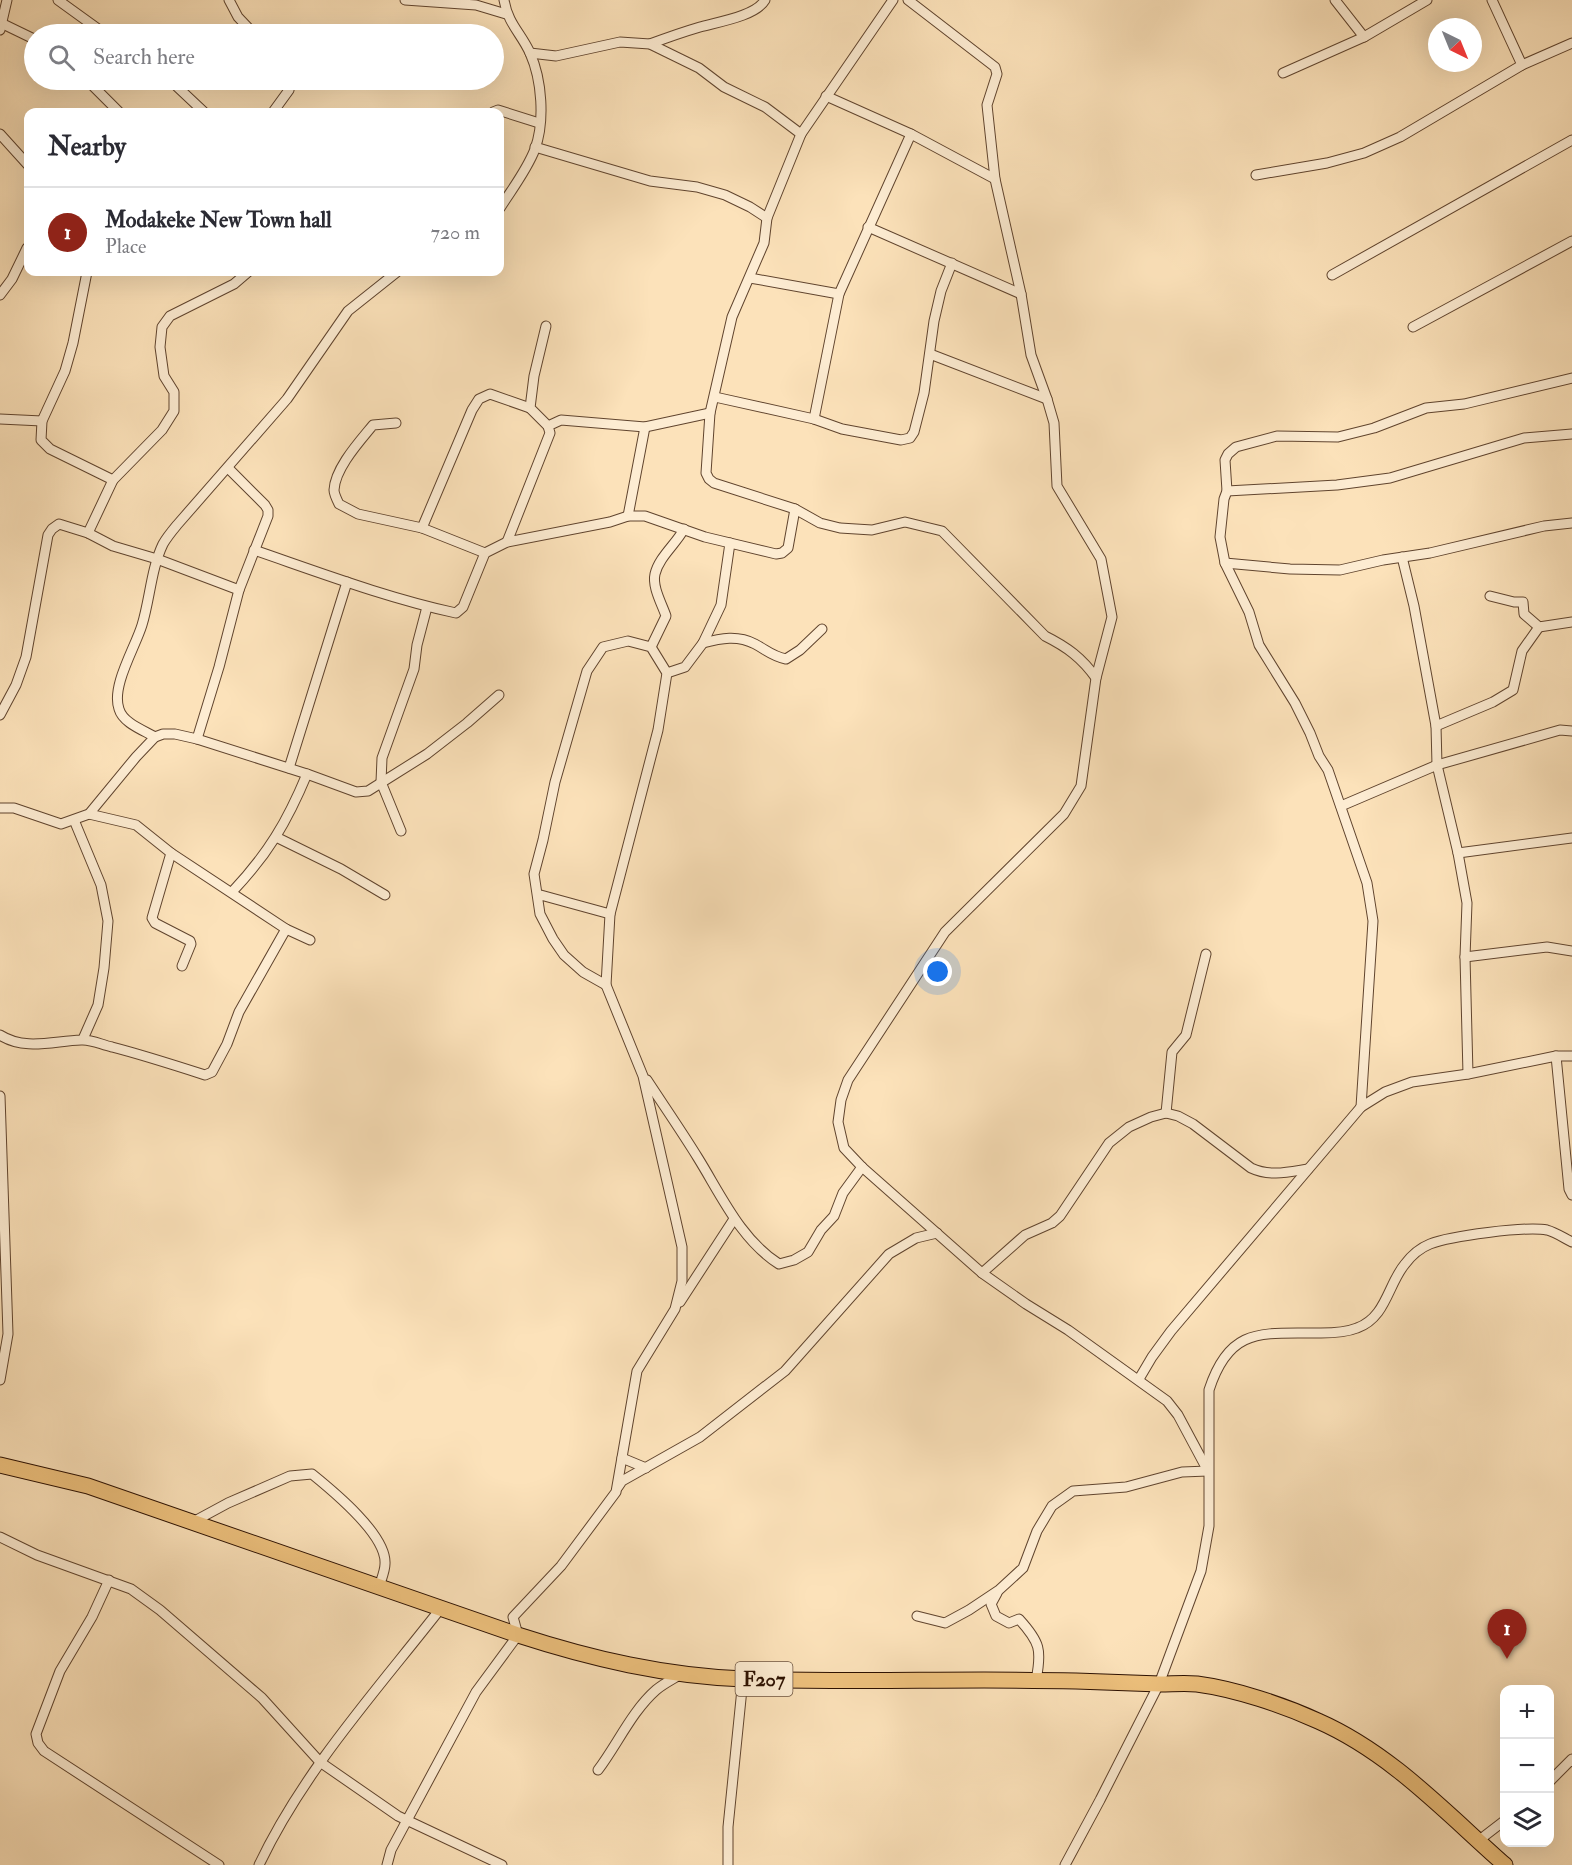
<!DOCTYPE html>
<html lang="en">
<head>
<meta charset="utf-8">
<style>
	:root { --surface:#fff; --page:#f2f2f3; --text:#2b2b33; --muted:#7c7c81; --line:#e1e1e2; --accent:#8f2418 }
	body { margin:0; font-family:"IM FELL Double Pica",serif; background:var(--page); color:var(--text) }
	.controls { position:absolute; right:18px; bottom:18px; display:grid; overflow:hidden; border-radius:12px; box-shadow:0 6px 24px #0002 }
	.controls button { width:54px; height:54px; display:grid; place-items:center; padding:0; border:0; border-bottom:2px solid var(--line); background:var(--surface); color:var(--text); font:30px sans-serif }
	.compass { position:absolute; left:1428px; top:18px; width:54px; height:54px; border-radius:50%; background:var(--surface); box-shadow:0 6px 24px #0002; rotate:137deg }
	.you { position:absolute; left:938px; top:972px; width:21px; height:21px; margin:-15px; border:4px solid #fff; border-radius:50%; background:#1a73e8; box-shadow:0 0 0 9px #1a73e833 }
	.badge { display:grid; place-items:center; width:39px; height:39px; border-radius:50%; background:var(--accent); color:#fff; font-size:20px; font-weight:700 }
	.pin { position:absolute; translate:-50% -50px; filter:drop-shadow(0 2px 3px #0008) }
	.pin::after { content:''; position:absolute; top:32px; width:21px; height:18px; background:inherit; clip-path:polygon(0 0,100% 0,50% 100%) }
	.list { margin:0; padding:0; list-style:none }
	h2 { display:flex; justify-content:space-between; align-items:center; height:78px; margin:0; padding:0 24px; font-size:26px }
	h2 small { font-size:20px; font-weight:400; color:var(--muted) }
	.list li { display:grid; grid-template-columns:39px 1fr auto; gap:18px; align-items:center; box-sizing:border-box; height:90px; padding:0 24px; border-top:2px solid var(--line) }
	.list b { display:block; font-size:22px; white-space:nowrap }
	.list p { margin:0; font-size:20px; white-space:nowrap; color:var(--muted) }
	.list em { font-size:20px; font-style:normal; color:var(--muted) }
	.icon { flex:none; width:33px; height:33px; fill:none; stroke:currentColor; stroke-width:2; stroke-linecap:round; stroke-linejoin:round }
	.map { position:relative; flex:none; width:1572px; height:1865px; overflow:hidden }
	.search { position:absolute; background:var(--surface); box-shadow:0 6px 24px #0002; left:24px; top:24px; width:480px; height:66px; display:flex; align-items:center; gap:15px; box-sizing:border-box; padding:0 21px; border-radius:33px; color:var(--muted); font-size:22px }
	.panel { position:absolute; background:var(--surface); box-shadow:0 6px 24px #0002; left:24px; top:108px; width:480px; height:168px; border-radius:12px }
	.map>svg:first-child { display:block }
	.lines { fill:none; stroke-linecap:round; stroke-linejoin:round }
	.street-casing { stroke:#60442e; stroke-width:11 }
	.primary-casing { stroke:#2c1000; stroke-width:17 }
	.street { stroke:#fdecd2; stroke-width:9 }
	.primary { stroke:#eec17d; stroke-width:15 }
	.labels { text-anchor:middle; stroke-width:4.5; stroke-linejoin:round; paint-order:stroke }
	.shield { fill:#fdecd2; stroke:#6b523f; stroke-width:1.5 }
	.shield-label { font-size:20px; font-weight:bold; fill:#2c1000 }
</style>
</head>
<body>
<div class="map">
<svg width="1572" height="1865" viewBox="0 0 1572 1865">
	<rect width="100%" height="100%" fill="#fce2ba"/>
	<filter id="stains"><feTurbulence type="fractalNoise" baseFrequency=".00333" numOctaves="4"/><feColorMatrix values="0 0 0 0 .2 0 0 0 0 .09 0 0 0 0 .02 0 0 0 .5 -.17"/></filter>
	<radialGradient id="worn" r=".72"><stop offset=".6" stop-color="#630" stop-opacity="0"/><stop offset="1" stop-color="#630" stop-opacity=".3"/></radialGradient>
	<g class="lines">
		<!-- street casing -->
		<g class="street-casing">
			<g id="street">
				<polyline points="58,0 105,34"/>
				<polyline points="229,0 238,17 254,34"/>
				<polyline points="405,0 476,5 506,14"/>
				<path d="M893,0L801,134L767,218L764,243L732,317L710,413L706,473L709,479L714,483L795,509L820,523L840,528L872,530L905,522L942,531L1045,636C1067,647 1082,658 1096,678"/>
				<polyline points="908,0 995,67 997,74 987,105 995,179 1021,294 1031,355 1047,399 1054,423 1057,486 1101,559 1112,617 1096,678 1081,786 1064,814 945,932 848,1080 841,1100 838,1122 844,1148 862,1167 982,1273 1026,1304 1068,1330 1167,1401 1178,1415 1208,1471"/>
				<polyline points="1335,0 1364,37"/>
				<polyline points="1492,0 1522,65"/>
				<polyline points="1,23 34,39"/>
				<polyline points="0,30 7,0"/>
				<path d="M650,44C666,38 683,32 700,27C718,22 756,16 765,0"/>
				<polyline points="530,53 556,56 620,42 650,44 699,68 724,87 765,107 801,134"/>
				<polyline points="1283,73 1364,37 1427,0"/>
				<polyline points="87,80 119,112"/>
				<polyline points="170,80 204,112"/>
				<polyline points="826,96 911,134 995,179"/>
				<polyline points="273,112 289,90 291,80"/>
				<polyline points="493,112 498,110 539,123"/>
				<polyline points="0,134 28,165"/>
				<polyline points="535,147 650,181 697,187 725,195 750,207 767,218"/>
				<polyline points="1256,175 1327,163 1364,153 1400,137 1522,65 1572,43"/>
				<path d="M500,208C512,189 527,170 535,149C545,121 542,80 530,53C521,33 508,24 504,0"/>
				<polyline points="868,227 1021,294"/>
				<polyline points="87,272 73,343 65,371 42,421 41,440 50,449 113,480"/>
				<polyline points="1332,275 1572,140"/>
				<polyline points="750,278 839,294"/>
				<polyline points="0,295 12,279 27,248"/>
				<polyline points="546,326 534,376 530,408 548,426"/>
				<polyline points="1413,327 1572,241"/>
				<polyline points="930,354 1047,399"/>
				<polyline points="715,397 814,419 842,429 901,440 910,438 914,432 924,393 934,321 941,291 952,263"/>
				<polyline points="0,419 42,421"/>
				<polyline points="814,419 839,294 911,134"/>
				<path d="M396,423L373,425C360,441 335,468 334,490C334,494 337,500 339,504L358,514L422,528L485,553"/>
				<polyline points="1227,491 1337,485 1390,478 1524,438 1572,434"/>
				<polyline points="628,516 645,427"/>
				<polyline points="422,528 472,410 479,399 490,394 530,408"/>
				<polyline points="88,533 113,480 162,430 174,411 174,392 164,376 160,347 162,327 170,316 234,284 248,272"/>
				<polyline points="507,542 550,433 548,426 561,420 645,427 710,413"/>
				<path d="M254,550C321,573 387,598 456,613L463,607L485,553L507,542L610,522L628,516H645L705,537L776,554L782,553L788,548L795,509"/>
				<polyline points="1402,557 1414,606 1436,726 1437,765 1458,853 1467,903 1465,957 1468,1074"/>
				<polyline points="1225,563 1290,569 1340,570 1383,560 1430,553 1544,526 1572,523"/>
				<polyline points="1490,596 1514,602 1523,602 1524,614 1539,627 1572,622"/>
				<path d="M703,643C721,638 738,635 755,644C768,651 772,656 786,659L800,650L822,629"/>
				<path d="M651,647L666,616C662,604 652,587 655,574C659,557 676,544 684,529"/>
				<polyline points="667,673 685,667 703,643 721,605 730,543"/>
				<polyline points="0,715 16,685 26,657 48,535 52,529 59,524 88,533 113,546 157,559 239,590"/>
				<polyline points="1436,726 1493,702 1513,690 1522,651 1539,627"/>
				<path d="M155,737C143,730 123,723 119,709C111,686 135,648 142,625C150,599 151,569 163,544C167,537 172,531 177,525L287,399L348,311L397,272"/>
				<polyline points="197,739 219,667 239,590 268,516 268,510 265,505 228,468"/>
				<polyline points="289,768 347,582"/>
				<polyline points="1341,806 1437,765 1560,730 1572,731"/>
				<polyline points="0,808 14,808 61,824 89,814 136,757 155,737 163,734 175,734 197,739 307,774 356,792 368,791 427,754 467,723 499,695"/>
				<polyline points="89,814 136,825 171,853 286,929 310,940"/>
				<polyline points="74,820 101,885 108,921 104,968 98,1005 83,1039"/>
				<polyline points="401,831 381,782 382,758 414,669 417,645 427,607"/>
				<polyline points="276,837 341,869 385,895"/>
				<polyline points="171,853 152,918 155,923 190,941 191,944 182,966"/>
				<polyline points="1458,853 1572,838"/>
				<path d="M232,892C268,854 287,822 307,774"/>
				<polyline points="537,894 610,914 658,730 667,673 651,647 628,641 603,647 587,671 555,782 543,840 534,874 540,914 553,939 564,955 583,972 606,985"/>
				<polyline points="1465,957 1547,947 1572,951"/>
				<path d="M0,1035C25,1051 53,1041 81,1040C91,1039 102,1045 112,1047C143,1055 174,1065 205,1075L212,1072L227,1044L239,1012L286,929"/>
				<polyline points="1556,1056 1569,1189 1572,1195"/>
				<path d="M647,1080C664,1106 682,1132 698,1158C721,1195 741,1240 779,1264L794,1260L808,1252L821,1230L834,1216L843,1193L862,1167"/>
				<polyline points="0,1096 8,1334 0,1380"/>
				<polyline points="1361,1107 1373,921 1367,883 1328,770 1319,756 1310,733 1295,703 1259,645 1249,612 1225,563 1220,537 1224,499 1227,491 1225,460 1228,454 1236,447 1277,436 1338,437 1374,428 1426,408 1464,404 1572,378"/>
				<polyline points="1166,1113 1172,1052 1186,1035 1206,954"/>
				<path d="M982,1273L1025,1235L1052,1223L1060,1216L1109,1143L1129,1127L1151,1117L1166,1113L1178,1116L1193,1124L1251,1168C1270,1177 1289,1172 1308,1169"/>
				<polyline points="680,1302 734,1219"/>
				<polyline points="1139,1379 1152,1357 1171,1331 1361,1107 1385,1092 1412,1082 1468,1074 1556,1056 1572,1056"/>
				<polyline points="622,1458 646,1468"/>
				<polyline points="618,1487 622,1481 700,1437 785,1371 889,1254 916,1238 937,1233"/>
				<path d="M191,1523L228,1503L290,1476L312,1474C333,1491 387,1535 385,1564C385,1571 381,1580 379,1587"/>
				<polyline points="0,1537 37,1555 131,1589 160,1610 262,1698 320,1762 398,1816 502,1865"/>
				<polyline points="109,1580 92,1617 60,1671 36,1734 38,1743 44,1751 219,1865"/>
				<path d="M997,1593L991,1604L996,1616L1009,1623L1019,1619C1040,1642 1042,1650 1036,1680"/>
				<polyline points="917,1616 945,1623 969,1610 999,1590 1023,1568 1037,1531 1052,1506 1073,1491 1126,1487 1182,1472 1208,1471"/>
				<path d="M598,1770C617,1745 632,1711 656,1690C663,1684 673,1679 681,1674"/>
				<polyline points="1550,1781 1572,1759"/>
				<polyline points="1478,1841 1504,1821"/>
				<path d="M259,1865C304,1770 377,1690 441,1608"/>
				<polyline points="387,1865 391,1850 476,1692 518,1635 513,1617 561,1566 616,1492 637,1371 675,1309 682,1281 682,1247 643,1076 606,985 610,914"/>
				<polyline points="728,1865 728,1827 743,1679"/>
				<path d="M1065,1865L1100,1800L1159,1684L1201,1571L1209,1526V1390C1230,1325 1263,1334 1321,1333C1333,1333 1347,1332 1357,1328C1386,1318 1388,1284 1405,1264C1411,1256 1420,1248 1430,1244C1450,1236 1526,1226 1547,1230C1555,1232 1564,1238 1572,1242"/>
			</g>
		</g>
		<!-- primary casing -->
		<g class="primary-casing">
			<path id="primary" d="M0,1465L88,1486L518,1635C592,1659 665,1676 744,1679C855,1683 965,1678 1076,1681C1104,1682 1132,1683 1160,1684C1172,1684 1185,1683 1197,1684C1235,1689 1283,1705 1318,1721C1391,1753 1446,1813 1505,1865"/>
		</g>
		<!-- street -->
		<use href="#street" class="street"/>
		<!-- primary -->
		<use href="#primary" class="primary"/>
	</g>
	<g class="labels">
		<!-- shield labels -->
		<rect class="shield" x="735.5" y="1662" width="57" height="34" rx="4.5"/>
		<g class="shield-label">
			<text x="764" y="1686">F207</text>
		</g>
	</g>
	<rect width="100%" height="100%" filter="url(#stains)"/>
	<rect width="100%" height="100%" fill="url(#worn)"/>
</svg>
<div class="controls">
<button>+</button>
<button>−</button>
<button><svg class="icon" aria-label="layers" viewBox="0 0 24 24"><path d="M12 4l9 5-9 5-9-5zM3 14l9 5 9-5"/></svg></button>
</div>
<svg class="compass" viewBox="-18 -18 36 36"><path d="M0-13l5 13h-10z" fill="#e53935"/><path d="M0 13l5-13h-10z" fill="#7c7c81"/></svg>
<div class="you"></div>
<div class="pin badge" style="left:1507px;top:1659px">1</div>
<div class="search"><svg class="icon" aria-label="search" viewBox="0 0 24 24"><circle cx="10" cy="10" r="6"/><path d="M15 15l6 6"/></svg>Search here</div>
<section class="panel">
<h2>Nearby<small></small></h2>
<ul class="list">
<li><span class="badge">1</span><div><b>Modakeke New Town hall</b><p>Place</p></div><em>720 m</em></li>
</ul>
</section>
</div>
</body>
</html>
